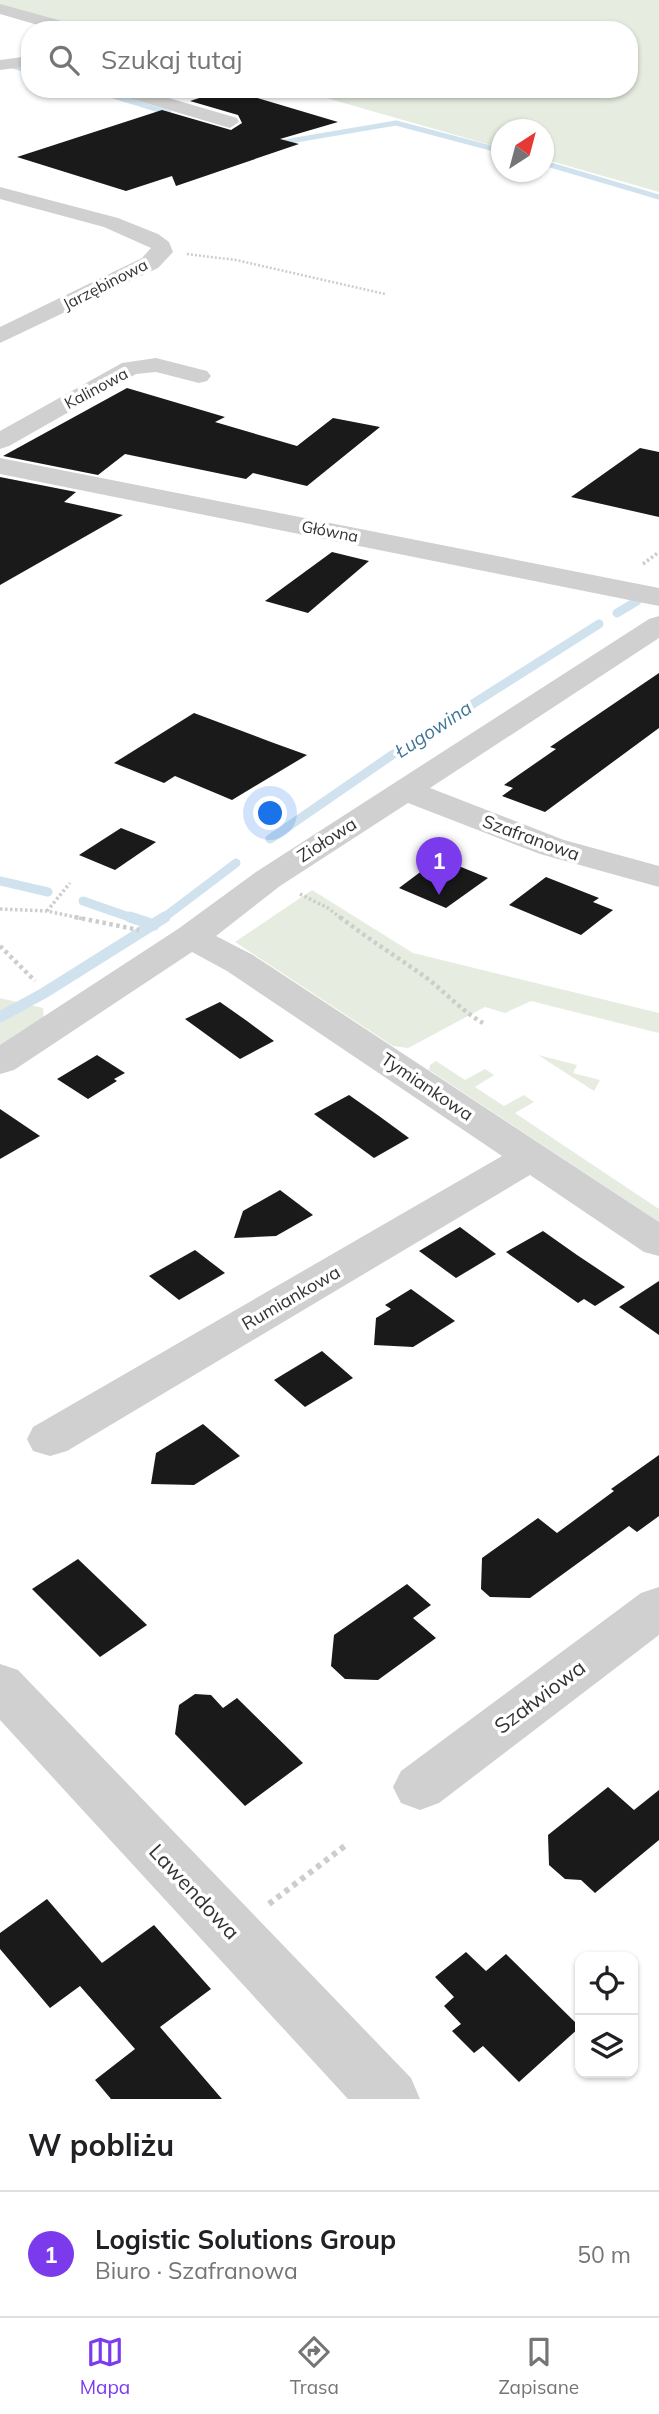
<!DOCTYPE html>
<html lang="pl">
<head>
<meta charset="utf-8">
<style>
	:root { --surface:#fff; --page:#f2f2f2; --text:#202124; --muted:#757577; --line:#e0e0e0; --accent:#7c3aed }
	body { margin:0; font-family:Mulish,sans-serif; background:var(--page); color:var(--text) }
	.controls { position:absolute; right:21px; bottom:21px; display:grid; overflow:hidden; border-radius:14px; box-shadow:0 2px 5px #0004 }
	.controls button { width:63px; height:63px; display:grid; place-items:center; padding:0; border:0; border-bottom:2px solid var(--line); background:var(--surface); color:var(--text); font:35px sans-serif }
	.compass { position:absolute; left:491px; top:119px; width:63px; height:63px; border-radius:50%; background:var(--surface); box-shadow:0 2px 5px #0004; rotate:36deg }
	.you { position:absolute; left:271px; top:814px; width:24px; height:24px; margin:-18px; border:5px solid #fff; border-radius:50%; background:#1a73e8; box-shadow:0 0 0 10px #1a73e833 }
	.badge { display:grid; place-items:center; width:46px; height:46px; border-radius:50%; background:var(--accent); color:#fff; font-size:23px; font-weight:700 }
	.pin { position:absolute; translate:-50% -58px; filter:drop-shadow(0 2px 4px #0008) }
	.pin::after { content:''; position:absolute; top:37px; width:24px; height:21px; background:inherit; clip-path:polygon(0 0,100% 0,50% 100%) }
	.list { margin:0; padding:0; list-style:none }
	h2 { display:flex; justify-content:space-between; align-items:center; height:91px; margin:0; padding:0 28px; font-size:30px }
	h2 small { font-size:23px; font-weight:400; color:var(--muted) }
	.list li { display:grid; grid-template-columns:46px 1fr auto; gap:21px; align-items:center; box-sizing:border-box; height:126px; padding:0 28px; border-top:2px solid var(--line) }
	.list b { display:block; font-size:26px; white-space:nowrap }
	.list p { margin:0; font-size:23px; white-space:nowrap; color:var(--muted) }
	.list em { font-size:23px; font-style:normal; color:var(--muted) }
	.icon { flex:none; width:38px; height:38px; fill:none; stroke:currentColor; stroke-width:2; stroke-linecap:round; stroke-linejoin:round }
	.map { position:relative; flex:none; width:659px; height:2099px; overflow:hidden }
	.search { position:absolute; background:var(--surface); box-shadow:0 2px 5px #0004; left:21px; right:21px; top:21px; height:77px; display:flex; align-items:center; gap:18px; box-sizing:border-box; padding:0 24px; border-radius:28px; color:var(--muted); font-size:26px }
	.sheet { height:217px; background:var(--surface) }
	nav { display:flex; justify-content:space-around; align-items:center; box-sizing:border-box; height:98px; border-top:2px solid var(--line); background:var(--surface); font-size:19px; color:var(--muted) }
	nav a { display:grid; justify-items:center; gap:4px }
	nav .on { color:var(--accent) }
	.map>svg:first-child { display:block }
	.green { fill:#e6ecdf }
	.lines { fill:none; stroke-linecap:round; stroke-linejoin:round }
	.stream-far2 { stroke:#cfe2ee; stroke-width:5 }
	.stream-far1 { stroke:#cfe2ee; stroke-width:9 }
	.stream { stroke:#cfe2ee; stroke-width:11 }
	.building { fill:#1a1a1a }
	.path-far3 { stroke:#cdcdcd; stroke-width:2.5; stroke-dasharray:2 2; stroke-linecap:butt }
	.path-far2 { stroke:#cdcdcd; stroke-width:3.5; stroke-dasharray:2.5 2.5; stroke-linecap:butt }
	.path-far1 { stroke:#cdcdcd; stroke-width:4.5; stroke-dasharray:3.5 3.5; stroke-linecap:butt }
	.path { stroke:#cdcdcd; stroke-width:6; stroke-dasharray:5 5; stroke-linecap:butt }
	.minor { fill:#d0d0d0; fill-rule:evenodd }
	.labels { text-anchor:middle; stroke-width:7; stroke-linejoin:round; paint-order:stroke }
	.far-street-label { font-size:16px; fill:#333; stroke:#fff }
	.street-label { font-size:18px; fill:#333; stroke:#fff }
	.water-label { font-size:19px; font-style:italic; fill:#3f7597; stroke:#fff }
	.near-street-label { font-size:21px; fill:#333; stroke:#fff }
</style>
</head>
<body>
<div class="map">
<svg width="659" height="2099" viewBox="0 0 659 2099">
	<rect width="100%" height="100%" fill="#fff"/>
	<!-- green -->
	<g class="green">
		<polygon points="0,0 659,0 659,192 544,159 544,130 502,130 501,148 295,89 629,89 629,30 85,30 0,6"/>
		<polygon points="312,890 413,953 659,1013 659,1033 531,1001 505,1013 485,1007 408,1048 393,1046 235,942"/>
		<polygon points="0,998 43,1008 44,1020 0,1048"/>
		<polygon points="538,1055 577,1065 573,1073 600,1080 594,1091"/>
		<polygon points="436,1061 465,1080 485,1069 494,1075 475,1087 504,1106 524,1095 534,1102 515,1113 659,1209 659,1222 429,1070 430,1065"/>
	</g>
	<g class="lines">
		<!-- stream-far2 -->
		<g class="stream-far2">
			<polyline points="13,66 30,71"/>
			<polyline points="91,89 169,113"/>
			<polyline points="278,143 396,123 502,151"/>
			<polyline points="544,163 659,197"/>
		</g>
		<!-- stream-far1 -->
		<g class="stream-far1">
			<polyline points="617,613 637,601"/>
			<polyline points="270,839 392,755 599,624"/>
			<polyline points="0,881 48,892"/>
			<polyline points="83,901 135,919"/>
			<polyline points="162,919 236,863"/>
		</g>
		<!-- stream -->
		<g class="stream">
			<polyline points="130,917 154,925"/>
			<polyline points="0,1017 44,993 165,917"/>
		</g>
	</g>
	<!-- building -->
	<g class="building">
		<polygon points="227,89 338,122 280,139 299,144 176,186 172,176 126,191 17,157 162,110 231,130 242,123 238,115 190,101"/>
		<polygon points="127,388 225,417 215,422 297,446 333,418 380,427 307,486 253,473 246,479 125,454 98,475 3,456"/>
		<polygon points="640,448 659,452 659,517 571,497"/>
		<polygon points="0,477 76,492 64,502 123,515 0,585"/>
		<polygon points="332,552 369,561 308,613 265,601"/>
		<polygon points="659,673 659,728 545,812 502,796 513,788 504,785 556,749 550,747"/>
		<polygon points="194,713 271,742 307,755 232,800 175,776 164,783 114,763"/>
		<polygon points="121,828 156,842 115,870 79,855"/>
		<polygon points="439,858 488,878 446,908 399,888"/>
		<polygon points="546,877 599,898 593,902 613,910 581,935 509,905"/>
		<polygon points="220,1002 247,1021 274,1041 240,1059 185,1019"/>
		<polygon points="97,1055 125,1073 114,1079 117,1081 88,1099 57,1079"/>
		<polygon points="349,1095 379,1116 409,1138 374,1158 314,1114"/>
		<polygon points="0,1109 40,1136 0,1159"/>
		<polygon points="280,1190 313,1215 276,1236 234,1238 243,1211"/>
		<polygon points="460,1227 496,1254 456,1278 419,1251"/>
		<polygon points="543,1231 577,1255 625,1287 595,1306 584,1299 578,1303 506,1252"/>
		<polygon points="195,1250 225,1273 179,1300 149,1276"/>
		<polygon points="659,1281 659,1335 619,1307"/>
		<polygon points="411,1289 455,1321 413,1347 374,1345 376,1318 391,1309 385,1305"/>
		<polygon points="322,1351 353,1378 305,1407 274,1380"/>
		<polygon points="203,1424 240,1456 194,1485 151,1484 156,1453"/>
		<polygon points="659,1455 659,1516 637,1532 629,1526 530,1598 490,1597 481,1589 482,1558 538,1518 557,1533 614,1491 611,1489"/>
		<polygon points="78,1559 147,1625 100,1657 32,1589"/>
		<polygon points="407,1584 431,1605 413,1618 436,1638 378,1680 345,1679 331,1666 334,1635"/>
		<polygon points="195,1694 211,1695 223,1708 237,1698 303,1763 245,1806 175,1734 179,1705"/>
		<polygon points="608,1787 634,1810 659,1790 659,1840 595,1893 581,1880 565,1879 549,1865 548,1835"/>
		<polygon points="47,1899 102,1963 154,1925 211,1989 160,2027 222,2099 111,2099 95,2080 135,2049 80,1986 50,2008 0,1949 0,1933"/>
		<polygon points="466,1952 486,1971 506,1954 580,2027 519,2082 483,2046 474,2053 452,2031 461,2024 444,2006 454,1997 435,1977"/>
	</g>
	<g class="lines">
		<!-- path-far3 -->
		<polyline class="path-far3" points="187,254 236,260 385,294"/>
		<!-- path-far2 -->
		<g class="path-far2">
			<polyline points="643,564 659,552"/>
			<polyline points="300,894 328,908 342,919"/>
			<polyline points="0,909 47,911 84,919"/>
			<polyline points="47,911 70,883"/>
		</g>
		<!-- path-far1 -->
		<g class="path-far1">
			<polyline points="75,917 139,930"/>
			<path d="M340,917C368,939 399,958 428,979C447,994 462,1011 483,1023"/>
			<polyline points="0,946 35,981"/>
		</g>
		<!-- path -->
		<polyline class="path" points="269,1904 346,1845"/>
		<!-- minor -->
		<g class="minor">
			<polygon points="0,4 80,26 82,30 55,30 0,14"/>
			<polygon points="30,56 30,66 0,70 0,60"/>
			<polygon points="109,89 138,89 237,118 239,122 230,128 223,126 112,93"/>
			<polygon points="0,187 118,218 158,234 169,242 173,252 158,268 0,343 0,327 142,258 151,248 104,227 0,199"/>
			<polygon points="156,358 207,371 211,376 207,381 199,383 156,372 136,374 9,446 0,449 0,431 122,363"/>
			<polygon points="0,458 659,588 659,606 0,474"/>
			<polygon points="659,616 659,638 430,788 564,840 659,866 659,887 540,854 408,803 280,886 216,936 253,955 659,1222 659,1256 644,1252 530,1175 67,1451 50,1456 33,1451 27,1439 33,1427 502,1156 227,971 192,952 14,1070 0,1074 0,1045 178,929 256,872 649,619"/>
			<polygon points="659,1587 659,1635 439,1803 420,1810 401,1803 393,1787 401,1771 641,1593"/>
			<polygon points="0,1664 18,1670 411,2078 420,2099 348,2099 0,1720"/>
		</g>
	</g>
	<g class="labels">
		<!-- far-street labels -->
		<g class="far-street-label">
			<text transform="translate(105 284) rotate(-27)" y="6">Jarzębinowa</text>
			<text transform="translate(96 388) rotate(-28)" y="6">Kalinowa</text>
			<text transform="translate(330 531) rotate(11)" y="6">Główna</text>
		</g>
		<!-- street labels -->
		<g class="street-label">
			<text transform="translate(531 838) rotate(20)" y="6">Szafranowa</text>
			<text transform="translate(327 840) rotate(-33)" y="6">Ziołowa</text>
			<text transform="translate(427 1087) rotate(34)" y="6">Tymiankowa</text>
			<text transform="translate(291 1298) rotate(-30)" y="6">Rumiankowa</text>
		</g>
		<!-- water labels -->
		<g class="water-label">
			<text transform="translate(433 729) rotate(-33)" y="7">Ługowina</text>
		</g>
		<!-- near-street labels -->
		<g class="near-street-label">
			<text transform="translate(540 1697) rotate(-37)" y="7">Szałwiowa</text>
			<text transform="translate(194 1892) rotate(47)" y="7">Lawendowa</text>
		</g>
	</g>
</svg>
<div class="controls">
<button><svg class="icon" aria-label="locate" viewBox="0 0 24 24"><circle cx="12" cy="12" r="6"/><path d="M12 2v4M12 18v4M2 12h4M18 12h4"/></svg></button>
<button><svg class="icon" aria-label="layers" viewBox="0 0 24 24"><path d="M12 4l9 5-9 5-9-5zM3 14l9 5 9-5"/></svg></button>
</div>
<svg class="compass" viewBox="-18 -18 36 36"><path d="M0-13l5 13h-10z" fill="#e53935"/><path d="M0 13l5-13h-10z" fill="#757577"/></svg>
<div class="you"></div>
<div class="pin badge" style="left:439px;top:895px">1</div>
<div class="search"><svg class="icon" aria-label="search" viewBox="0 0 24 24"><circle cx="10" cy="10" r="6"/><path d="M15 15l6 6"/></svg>Szukaj tutaj</div>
</div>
<section class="sheet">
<h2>W pobliżu<small></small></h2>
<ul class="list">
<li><span class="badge">1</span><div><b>Logistic Solutions Group</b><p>Biuro · Szafranowa</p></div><em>50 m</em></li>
</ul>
</section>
<nav>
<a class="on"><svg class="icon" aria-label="map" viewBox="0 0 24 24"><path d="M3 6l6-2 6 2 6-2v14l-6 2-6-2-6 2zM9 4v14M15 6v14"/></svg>Mapa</a>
<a><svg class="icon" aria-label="directions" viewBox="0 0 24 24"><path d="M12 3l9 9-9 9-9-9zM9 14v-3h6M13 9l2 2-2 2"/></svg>Trasa</a>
<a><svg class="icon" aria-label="saved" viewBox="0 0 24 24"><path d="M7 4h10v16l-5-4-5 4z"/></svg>Zapisane</a>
</nav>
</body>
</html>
